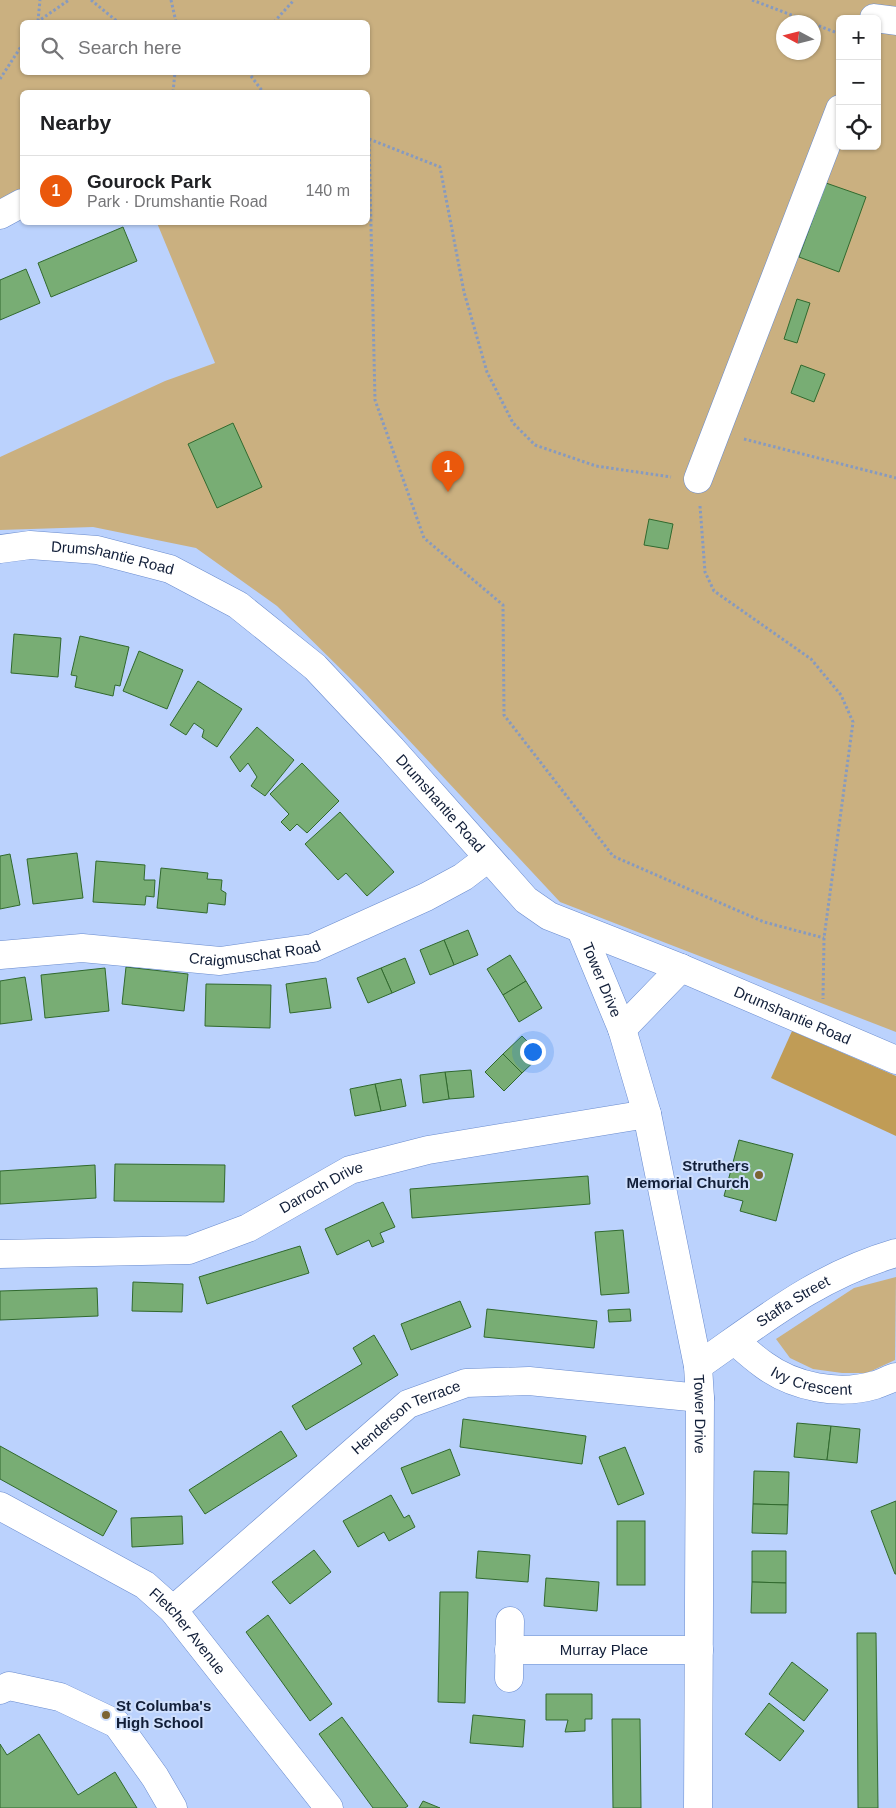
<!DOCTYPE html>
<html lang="en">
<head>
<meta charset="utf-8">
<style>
	:root { --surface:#fff; --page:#f2f2f2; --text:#202124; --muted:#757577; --line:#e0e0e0; --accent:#ea580c }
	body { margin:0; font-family:Helvetica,sans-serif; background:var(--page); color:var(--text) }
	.controls { position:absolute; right:15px; top:15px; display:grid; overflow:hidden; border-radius:8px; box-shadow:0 1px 4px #0004 }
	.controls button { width:45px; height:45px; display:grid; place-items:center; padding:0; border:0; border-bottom:1px solid var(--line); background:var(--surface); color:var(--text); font:25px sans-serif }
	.compass { position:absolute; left:776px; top:15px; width:45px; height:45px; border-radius:50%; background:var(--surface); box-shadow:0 1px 4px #0004; rotate:277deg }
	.you { position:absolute; left:532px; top:1051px; width:18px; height:18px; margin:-12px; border:4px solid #fff; border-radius:50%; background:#1a73e8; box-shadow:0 0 0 8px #1a73e833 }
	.badge { display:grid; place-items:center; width:32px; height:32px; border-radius:50%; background:var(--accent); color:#fff; font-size:16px; font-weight:700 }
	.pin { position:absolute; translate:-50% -41px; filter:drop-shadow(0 1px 2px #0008) }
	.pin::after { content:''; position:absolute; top:26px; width:18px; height:15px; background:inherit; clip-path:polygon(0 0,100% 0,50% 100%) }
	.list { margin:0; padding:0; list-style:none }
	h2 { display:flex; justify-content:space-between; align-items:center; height:65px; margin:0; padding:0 20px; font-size:21px }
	h2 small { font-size:16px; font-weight:400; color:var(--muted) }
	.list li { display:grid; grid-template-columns:32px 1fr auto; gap:15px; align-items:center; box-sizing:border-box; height:70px; padding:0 20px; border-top:1px solid var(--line) }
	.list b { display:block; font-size:19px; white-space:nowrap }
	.list p { margin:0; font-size:16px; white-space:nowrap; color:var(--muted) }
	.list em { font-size:16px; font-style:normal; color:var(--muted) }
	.icon { flex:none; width:28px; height:28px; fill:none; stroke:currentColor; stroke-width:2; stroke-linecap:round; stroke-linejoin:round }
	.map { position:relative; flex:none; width:896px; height:1808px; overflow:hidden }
	.search { position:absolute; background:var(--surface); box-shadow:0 1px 4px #0004; left:20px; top:20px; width:350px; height:55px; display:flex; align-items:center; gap:12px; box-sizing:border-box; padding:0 18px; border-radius:8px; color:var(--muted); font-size:19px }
	.panel { position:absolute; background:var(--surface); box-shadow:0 1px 4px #0004; left:20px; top:90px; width:350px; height:135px; border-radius:8px }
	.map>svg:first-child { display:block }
	.green { fill:#cab080; fill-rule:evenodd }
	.forest { fill:#c09c56 }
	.building { fill:#78ad74; stroke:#31692e }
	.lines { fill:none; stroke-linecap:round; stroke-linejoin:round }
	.minor-casing { stroke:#698bce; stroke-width:29 }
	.path { stroke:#869ac0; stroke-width:3; stroke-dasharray:2.5 2.5; stroke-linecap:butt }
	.minor { stroke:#fff; stroke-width:28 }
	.poi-dot { fill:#7c6434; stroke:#cfdffc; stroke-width:2 }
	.labels { text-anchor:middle; stroke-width:4; stroke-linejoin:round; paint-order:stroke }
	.street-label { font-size:15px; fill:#111e38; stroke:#cfdffc }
	.poi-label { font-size:15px; font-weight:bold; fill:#111e38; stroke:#cfdffc; text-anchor:end }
</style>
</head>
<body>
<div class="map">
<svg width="896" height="1808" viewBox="0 0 896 1808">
	<rect width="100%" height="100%" fill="#bbd2fd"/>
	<!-- green -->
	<g class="green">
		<path d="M0,0H896V1032L560,902L362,690L277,606L196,548L93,527L0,530V457L165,381L215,363L157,223L368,222V92H22V204L0,215ZM840,19H877V146H840ZM22,22H368V72H22ZM784,22H814V52H784Z"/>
		<polygon points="896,1277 895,1360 867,1373 842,1373 813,1369 790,1358 776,1339 854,1288"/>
	</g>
	<!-- forest -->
	<polygon class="forest" points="792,1031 896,1076 896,1136 771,1078"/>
	<!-- building -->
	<g class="building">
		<polygon points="826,183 866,197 839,272 799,257"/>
		<polygon points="123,227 137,261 51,297 38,263"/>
		<polygon points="26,269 40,303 0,320 0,280"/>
		<polygon points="797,299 810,303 797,343 784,339"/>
		<polygon points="801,365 825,374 814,402 791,393"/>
		<polygon points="233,423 262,487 217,508 188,444"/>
		<polygon points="649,519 673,524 668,549 644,545"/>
		<polygon points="14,634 61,638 58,677 11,673"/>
		<polygon points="80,636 129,647 120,686 115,685 113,696 75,687 77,676 71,675"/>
		<polygon points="139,651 183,670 167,709 123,691"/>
		<polygon points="198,681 242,709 217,747 202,737 204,730 194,723 186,735 170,725"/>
		<polygon points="257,727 294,760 265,796 251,786 257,777 248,763 240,772 230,757"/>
		<polygon points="302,763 339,801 307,833 297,824 290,831 281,822 289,814 270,794"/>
		<polygon points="340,812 394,872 367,896 346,873 338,880 305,844"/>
		<polygon points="77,853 83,898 33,904 27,859"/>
		<polygon points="10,854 20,905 0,909 0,856"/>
		<polygon points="96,861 145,865 144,880 155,880 154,897 146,896 145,905 93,902"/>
		<polygon points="161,868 208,873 207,879 222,880 221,890 226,893 225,905 208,903 207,913 157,908"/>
		<polygon points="468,930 478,955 454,965 444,940"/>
		<polygon points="444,940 454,965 430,975 420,950"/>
		<polygon points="510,955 526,981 503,995 487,969"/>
		<polygon points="405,958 415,983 392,993 381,968"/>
		<polygon points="126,967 188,974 184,1011 122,1004"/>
		<polygon points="105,968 109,1011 45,1018 41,975"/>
		<polygon points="381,968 392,993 368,1003 357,978"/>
		<polygon points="25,977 32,1020 0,1024 0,981"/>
		<polygon points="326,978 331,1008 290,1013 286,984"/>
		<polygon points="526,981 542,1008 519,1022 503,995"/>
		<polygon points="206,984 271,985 270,1028 205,1026"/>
		<polygon points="522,1036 541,1055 522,1073 503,1054"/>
		<polygon points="503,1054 522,1073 504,1091 485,1072"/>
		<polygon points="471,1070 474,1097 449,1099 445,1072"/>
		<polygon points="445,1072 449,1099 423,1103 420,1075"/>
		<polygon points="401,1079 406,1106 381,1111 375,1084"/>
		<polygon points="375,1084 381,1111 355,1116 350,1089"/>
		<polygon points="739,1140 793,1154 776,1221 740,1211 743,1201 724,1196"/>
		<polygon points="115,1164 225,1165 224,1202 114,1201"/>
		<polygon points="95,1165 96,1198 0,1204 0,1171"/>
		<polygon points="588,1176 590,1204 412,1218 410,1189"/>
		<polygon points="383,1202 395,1227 380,1233 384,1242 372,1247 369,1240 337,1255 325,1229"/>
		<polygon points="623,1230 629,1293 601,1295 595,1232"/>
		<polygon points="300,1246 309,1273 207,1304 199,1277"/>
		<polygon points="133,1282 183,1284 182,1312 132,1311"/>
		<polygon points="97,1288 98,1316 0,1320 0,1291"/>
		<polygon points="460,1301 471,1327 411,1350 401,1324"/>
		<polygon points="487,1309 597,1321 594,1348 484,1337"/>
		<polygon points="630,1309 631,1321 609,1322 608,1310"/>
		<polygon points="374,1335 398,1375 306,1430 292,1406 362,1364 353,1348"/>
		<polygon points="463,1419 586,1436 582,1464 460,1447"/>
		<polygon points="797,1423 831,1426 827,1460 794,1457"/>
		<polygon points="831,1426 860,1429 857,1463 827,1460"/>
		<polygon points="281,1431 297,1456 205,1514 189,1490"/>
		<polygon points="0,1446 117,1511 103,1536 0,1479"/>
		<polygon points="625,1447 644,1494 618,1505 599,1457"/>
		<polygon points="450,1449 460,1475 412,1494 401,1468"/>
		<polygon points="754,1471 789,1472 788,1505 753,1504"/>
		<polygon points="391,1495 404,1518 409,1515 415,1527 389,1541 384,1532 358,1547 343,1521"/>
		<polygon points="896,1501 896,1574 895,1574 871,1511"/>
		<polygon points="753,1504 788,1505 787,1534 752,1533"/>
		<polygon points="182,1516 183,1544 132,1547 131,1518"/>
		<rect x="617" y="1521" width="28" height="64"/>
		<polygon points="314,1550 331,1572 290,1604 272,1582"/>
		<polygon points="478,1551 530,1555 528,1582 476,1578"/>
		<polygon points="752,1551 786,1551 786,1583 752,1582"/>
		<polygon points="546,1578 599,1582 597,1611 544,1606"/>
		<polygon points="752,1582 786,1583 786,1613 751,1613"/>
		<polygon points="440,1592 468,1592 465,1703 438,1702"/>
		<polygon points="268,1615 332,1704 310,1721 246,1632"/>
		<polygon points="857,1633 876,1633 878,1808 858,1808"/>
		<polygon points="792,1662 828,1690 804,1721 769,1694"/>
		<polygon points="546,1694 592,1694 592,1719 585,1719 585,1731 565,1732 568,1720 546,1720"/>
		<polygon points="769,1703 804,1731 780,1761 745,1734"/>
		<polygon points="473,1715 525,1720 523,1747 470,1743"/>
		<polygon points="342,1717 408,1806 405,1808 373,1808 319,1734"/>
		<polygon points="612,1719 640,1719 641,1808 613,1808"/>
		<polygon points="39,1734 78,1795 115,1772 137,1808 0,1808 0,1744 7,1755"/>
		<polygon points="423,1801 440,1808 419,1808"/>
	</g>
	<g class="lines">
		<!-- minor casing -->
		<g class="minor-casing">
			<g id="minor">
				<polyline points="874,18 896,21"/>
				<polyline points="0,215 22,203"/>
				<polyline points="698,479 840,109"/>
				<path id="s1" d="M0,549L30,545L97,550L170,569L238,605L315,667L392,749L526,900L549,916L681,968L896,1060"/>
				<path id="s2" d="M581,930L622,1029L647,1114L698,1366L700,1398L698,1808"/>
				<path id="s3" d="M0,955L82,948L220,961L313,948L426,897L463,877L488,858"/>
				<polyline points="622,1029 681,968"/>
				<path id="s4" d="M0,1254L189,1250L248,1228L350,1170L428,1150L647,1114"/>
				<path id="s5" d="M735,1341C744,1349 754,1358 764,1365C794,1387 839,1396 875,1385C882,1383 889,1379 896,1377"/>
				<path id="s6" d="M698,1366C764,1320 817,1276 896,1253"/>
				<path id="s7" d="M0,1506L145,1585L173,1610L329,1808"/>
				<path id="s8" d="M173,1610L408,1404L466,1383L529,1381L700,1398"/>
				<path id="s9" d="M509,1650H699"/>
				<polyline points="509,1678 510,1621"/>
				<polyline points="0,1690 9,1686 60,1697 117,1724 155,1777 173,1808"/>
			</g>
		</g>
		<!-- path -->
		<g class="path">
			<polyline points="91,0 118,22"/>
			<polyline points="171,0 176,22"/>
			<polyline points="752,0 810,22"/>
			<polyline points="38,21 40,0"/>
			<polyline points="37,22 69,0"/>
			<polyline points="274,22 294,0"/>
			<polyline points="814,24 840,34"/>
			<polyline points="248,72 263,92"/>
			<polyline points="0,79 22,45"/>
			<polyline points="173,92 175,72"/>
			<polyline points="369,139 440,167 464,292 487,372 513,423 535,445 596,466 671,477"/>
			<polyline points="369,139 375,400 424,538 503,605 504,715 613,856 764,922 824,938"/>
			<polyline points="744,439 896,478"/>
			<polyline points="700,506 705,572 714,591 811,659 841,695 853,722 824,938 823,999"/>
		</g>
		<!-- minor -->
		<use href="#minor" class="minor"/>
	</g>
	<!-- markers -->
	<g class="poi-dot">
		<circle cx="759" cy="1175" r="5"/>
		<circle cx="106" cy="1715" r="5"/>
	</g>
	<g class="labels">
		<!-- street labels -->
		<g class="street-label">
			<text dy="5" stroke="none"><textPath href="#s1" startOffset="114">Drumshantie Road</textPath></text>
			<text dy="5" stroke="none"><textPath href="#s1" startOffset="534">Drumshantie Road</textPath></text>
			<text dy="5" stroke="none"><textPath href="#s3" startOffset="256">Craigmuschat Road</textPath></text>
			<text dy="5" stroke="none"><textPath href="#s2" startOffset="54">Tower Drive</textPath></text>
			<text dy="5" stroke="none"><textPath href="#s1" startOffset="954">Drumshantie Road</textPath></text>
			<text dy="5" stroke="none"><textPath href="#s4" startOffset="336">Darroch Drive</textPath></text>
			<text dy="5" stroke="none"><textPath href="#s6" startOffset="115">Staffa Street</textPath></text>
			<text dy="5" stroke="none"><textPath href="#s5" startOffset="89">Ivy Crescent</textPath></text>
			<text dy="5" stroke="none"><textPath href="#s2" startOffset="501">Tower Drive</textPath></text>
			<text dy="5" stroke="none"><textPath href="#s8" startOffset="304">Henderson Terrace</textPath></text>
			<text dy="5" stroke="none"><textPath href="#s7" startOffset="228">Fletcher Avenue</textPath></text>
			<text dy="5" stroke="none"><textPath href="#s9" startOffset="95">Murray Place</textPath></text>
		</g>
		<!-- poi labels -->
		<g class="poi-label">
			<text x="749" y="1171">Struthers<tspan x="749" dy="17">Memorial Church</tspan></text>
			<text x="116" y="1711" text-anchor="start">St Columba's<tspan x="116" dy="17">High School</tspan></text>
		</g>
	</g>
</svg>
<div class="controls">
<button>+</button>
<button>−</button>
<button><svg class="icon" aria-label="locate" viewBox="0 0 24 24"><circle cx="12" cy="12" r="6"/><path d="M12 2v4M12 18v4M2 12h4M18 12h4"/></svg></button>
</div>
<svg class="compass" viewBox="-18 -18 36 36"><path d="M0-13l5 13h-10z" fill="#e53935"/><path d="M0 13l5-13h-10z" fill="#757577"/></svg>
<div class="you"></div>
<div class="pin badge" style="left:448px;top:492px">1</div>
<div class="search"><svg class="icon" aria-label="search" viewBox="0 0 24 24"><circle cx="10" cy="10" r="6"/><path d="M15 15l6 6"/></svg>Search here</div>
<section class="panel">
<h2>Nearby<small></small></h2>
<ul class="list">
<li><span class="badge">1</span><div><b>Gourock Park</b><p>Park · Drumshantie Road</p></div><em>140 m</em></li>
</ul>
</section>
</div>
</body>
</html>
